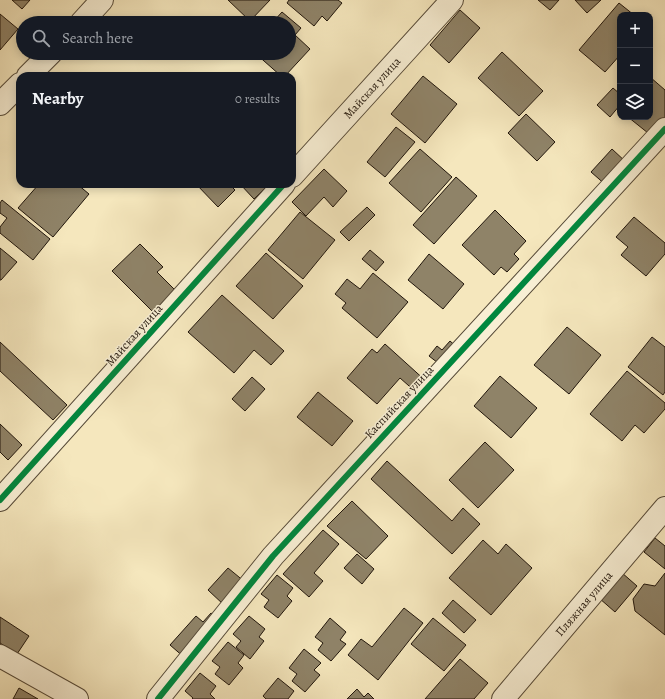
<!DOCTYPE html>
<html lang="en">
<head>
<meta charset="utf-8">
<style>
	:root { --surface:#171b24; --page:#20242c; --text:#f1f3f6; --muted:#9ea1a6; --line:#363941 }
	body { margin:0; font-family:Alegreya,serif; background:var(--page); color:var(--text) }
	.controls { position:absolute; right:12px; top:12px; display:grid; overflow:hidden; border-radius:8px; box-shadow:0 2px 10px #0003 }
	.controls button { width:36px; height:36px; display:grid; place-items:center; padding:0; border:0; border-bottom:1px solid var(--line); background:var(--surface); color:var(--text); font:20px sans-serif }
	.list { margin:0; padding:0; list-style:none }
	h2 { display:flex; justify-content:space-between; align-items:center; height:52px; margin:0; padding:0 16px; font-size:17px }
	h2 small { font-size:13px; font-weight:400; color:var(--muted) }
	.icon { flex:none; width:22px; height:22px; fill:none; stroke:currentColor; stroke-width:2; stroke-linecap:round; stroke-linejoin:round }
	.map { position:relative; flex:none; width:665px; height:699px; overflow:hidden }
	.search { position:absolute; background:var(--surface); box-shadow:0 2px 10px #0003; left:16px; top:16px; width:280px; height:44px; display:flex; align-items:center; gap:10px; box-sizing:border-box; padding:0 14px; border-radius:22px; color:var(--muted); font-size:15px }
	.panel { position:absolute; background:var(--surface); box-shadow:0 2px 10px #0003; left:16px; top:72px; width:280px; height:116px; border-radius:12px }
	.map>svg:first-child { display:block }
	.building { fill:#8f8368; stroke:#21160c }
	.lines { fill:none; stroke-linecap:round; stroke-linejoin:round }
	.street-casing { stroke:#564a38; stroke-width:24 }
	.street { stroke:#f8efd4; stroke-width:22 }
	.cycleway-casing { stroke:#f8efd4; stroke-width:8 }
	.cycleway { stroke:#00873e; stroke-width:6 }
	.labels { text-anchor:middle; stroke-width:3; stroke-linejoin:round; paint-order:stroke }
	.street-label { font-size:12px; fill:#21160c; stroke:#f8efd4 }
</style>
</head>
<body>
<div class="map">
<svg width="665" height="699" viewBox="0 0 665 699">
	<rect width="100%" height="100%" fill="#f5e7bd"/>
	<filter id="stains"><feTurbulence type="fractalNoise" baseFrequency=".005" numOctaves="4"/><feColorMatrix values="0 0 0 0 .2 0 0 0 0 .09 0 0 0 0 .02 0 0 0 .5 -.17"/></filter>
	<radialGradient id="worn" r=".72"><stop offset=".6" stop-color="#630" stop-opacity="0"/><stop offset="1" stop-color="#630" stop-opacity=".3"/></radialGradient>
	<!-- building -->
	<g class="building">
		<polygon points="12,0 30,0 22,9"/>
		<polygon points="228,0 270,0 250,21"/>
		<polygon points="289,0 338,0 342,3 327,21 322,16 314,26 287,3"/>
		<polygon points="538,0 559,0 550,10"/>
		<polygon points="575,0 601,0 587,13"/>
		<polygon points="619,3 634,15 620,15 620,55 605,72 579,50"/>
		<polygon points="460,10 480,28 449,63 430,45"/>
		<polygon points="282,12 301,28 295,35 310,49 285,76 281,76 255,53 289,53 289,23 272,23"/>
		<polygon points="0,14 18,29 0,50"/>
		<polygon points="502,52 543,91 519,116 478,78"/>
		<polygon points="423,76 457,104 425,143 391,114"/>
		<polygon points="650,77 665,90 665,122 653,137 628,117 650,117"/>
		<polygon points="613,88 620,94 620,105 610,117 597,105"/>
		<polygon points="526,114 555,142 537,161 508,133"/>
		<polygon points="396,127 415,142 385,177 367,162"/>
		<polygon points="420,149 452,177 421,212 389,183"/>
		<polygon points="612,149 627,163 607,186 591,172"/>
		<polygon points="324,169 347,191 333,207 324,197 306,216 292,202"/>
		<polygon points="456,177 477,196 434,244 413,225"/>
		<polygon points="39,184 77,184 89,194 53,237 18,208"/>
		<polygon points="196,184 229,184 235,190 218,207"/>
		<polygon points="240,184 269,184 254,199"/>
		<polygon points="2,200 50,239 33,260 0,233 0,227 7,218 0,213 0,203"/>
		<polygon points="367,207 375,215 349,241 340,232"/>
		<polygon points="495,210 526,241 514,254 519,259 507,272 501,267 494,275 462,245"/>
		<polygon points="300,212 335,240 303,279 268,250"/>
		<polygon points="634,217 665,243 665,254 646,276 621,255 628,247 616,237"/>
		<polygon points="140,244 163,267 157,272 175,290 153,312 112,271"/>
		<polygon points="0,248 17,262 1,280 0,280"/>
		<polygon points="370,250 384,262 376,271 362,259"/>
		<polygon points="266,253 303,286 273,319 236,286"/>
		<polygon points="429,254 464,284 443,309 408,280"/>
		<polygon points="373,273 408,302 377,338 342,308 346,303 335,294 347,279 360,289"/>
		<polygon points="222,295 284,351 271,365 254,350 234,373 188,332"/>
		<polygon points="567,327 601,355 569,394 534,365"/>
		<polygon points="652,337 665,347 665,392 663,395 628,367"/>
		<polygon points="450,341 458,348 442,366 429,356 437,346 442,350"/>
		<polygon points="0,342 67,405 53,420 0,371"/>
		<polygon points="385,344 427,382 417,393 400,378 377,404 347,378 372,349 377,353"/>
		<polygon points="627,371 665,403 665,409 644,433 635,425 622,441 590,414"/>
		<polygon points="500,376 537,408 511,438 474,406"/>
		<polygon points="252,377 265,389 245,411 232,399"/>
		<polygon points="318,392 353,421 332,446 297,417"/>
		<polygon points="0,424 22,445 8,460 0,452"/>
		<polygon points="485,442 514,470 478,508 449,480"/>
		<polygon points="387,461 452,521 463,508 480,524 452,554 371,479"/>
		<polygon points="352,501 388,536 366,559 327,526"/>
		<polygon points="323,530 339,544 314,573 323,581 309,597 283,574"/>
		<polygon points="655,538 665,546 665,569 644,552"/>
		<polygon points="483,540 498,554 506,544 532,568 491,615 449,578"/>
		<polygon points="357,554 374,569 362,584 344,568"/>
		<polygon points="228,568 245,582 224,605 208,590"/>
		<polygon points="621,572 637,586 615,612 599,598"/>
		<polygon points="665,573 665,635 635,611 633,599 644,584 655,586"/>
		<polygon points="277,575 293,588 287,596 292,601 278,618 264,607 269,600 261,594"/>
		<polygon points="453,600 476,620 464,633 442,613"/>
		<polygon points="404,608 423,623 378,680 348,655 361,639 372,647"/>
		<polygon points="211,613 219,619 185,658 170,645 196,616 203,622"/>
		<polygon points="249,616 265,629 259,637 264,641 250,659 236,647 241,641 233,634"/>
		<polygon points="0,617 29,636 17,654 0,643"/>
		<polygon points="330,618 346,632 340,640 346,644 331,661 318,650 323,643 315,637"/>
		<polygon points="433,618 466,645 444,671 411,644"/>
		<polygon points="228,642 244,655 238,663 243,668 229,685 215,674 220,667 212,661"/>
		<polygon points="304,649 321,663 314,670 320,675 305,692 292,681 297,674 289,668"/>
		<polygon points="460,659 488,683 474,699 425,699"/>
		<polygon points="200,673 216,686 210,694 215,699 192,699 193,698 185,691"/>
		<polygon points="278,678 294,691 288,699 266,699 263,696"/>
		<polygon points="19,688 38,699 13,699"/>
		<polygon points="357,689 364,697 368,693 374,699 347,699"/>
	</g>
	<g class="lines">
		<!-- street casing -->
		<g class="street-casing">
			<g id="street">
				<polyline points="81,23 102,0"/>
				<polyline points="28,76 51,53"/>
				<polyline points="0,104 20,84"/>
				<path id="s1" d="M292,176L452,0"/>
				<polyline points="0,500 284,184"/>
				<polyline points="0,656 77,699"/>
				<polyline points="158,699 273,556 665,129"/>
				<path id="s2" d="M503,699L665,508"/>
			</g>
		</g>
		<!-- street -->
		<use href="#street" class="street"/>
		<!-- cycleway casing -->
		<g class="cycleway-casing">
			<g id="cycleway">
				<polyline points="0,500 284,184"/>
				<polyline points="158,699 273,556 665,129"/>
			</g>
		</g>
		<!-- cycleway -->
		<use href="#cycleway" class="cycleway"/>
	</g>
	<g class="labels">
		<!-- street labels -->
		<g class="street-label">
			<text dy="4" stroke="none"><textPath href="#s1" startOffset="119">Майская улица</textPath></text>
			<text transform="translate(134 335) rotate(-48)" y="4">Майская улица</text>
			<text transform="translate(399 402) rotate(-47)" y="4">Каспийская улица</text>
			<text dy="4" stroke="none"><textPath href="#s2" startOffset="125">Пляжная улица</textPath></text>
		</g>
	</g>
	<rect width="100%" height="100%" filter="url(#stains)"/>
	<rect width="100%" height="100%" fill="url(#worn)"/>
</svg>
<div class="controls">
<button>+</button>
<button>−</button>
<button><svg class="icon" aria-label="layers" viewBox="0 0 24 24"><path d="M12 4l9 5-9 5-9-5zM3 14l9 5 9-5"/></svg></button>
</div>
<div class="search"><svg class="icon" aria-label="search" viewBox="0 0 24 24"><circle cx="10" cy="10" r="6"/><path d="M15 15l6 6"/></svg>Search here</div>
<section class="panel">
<h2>Nearby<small>0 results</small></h2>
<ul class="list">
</ul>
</section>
</div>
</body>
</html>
